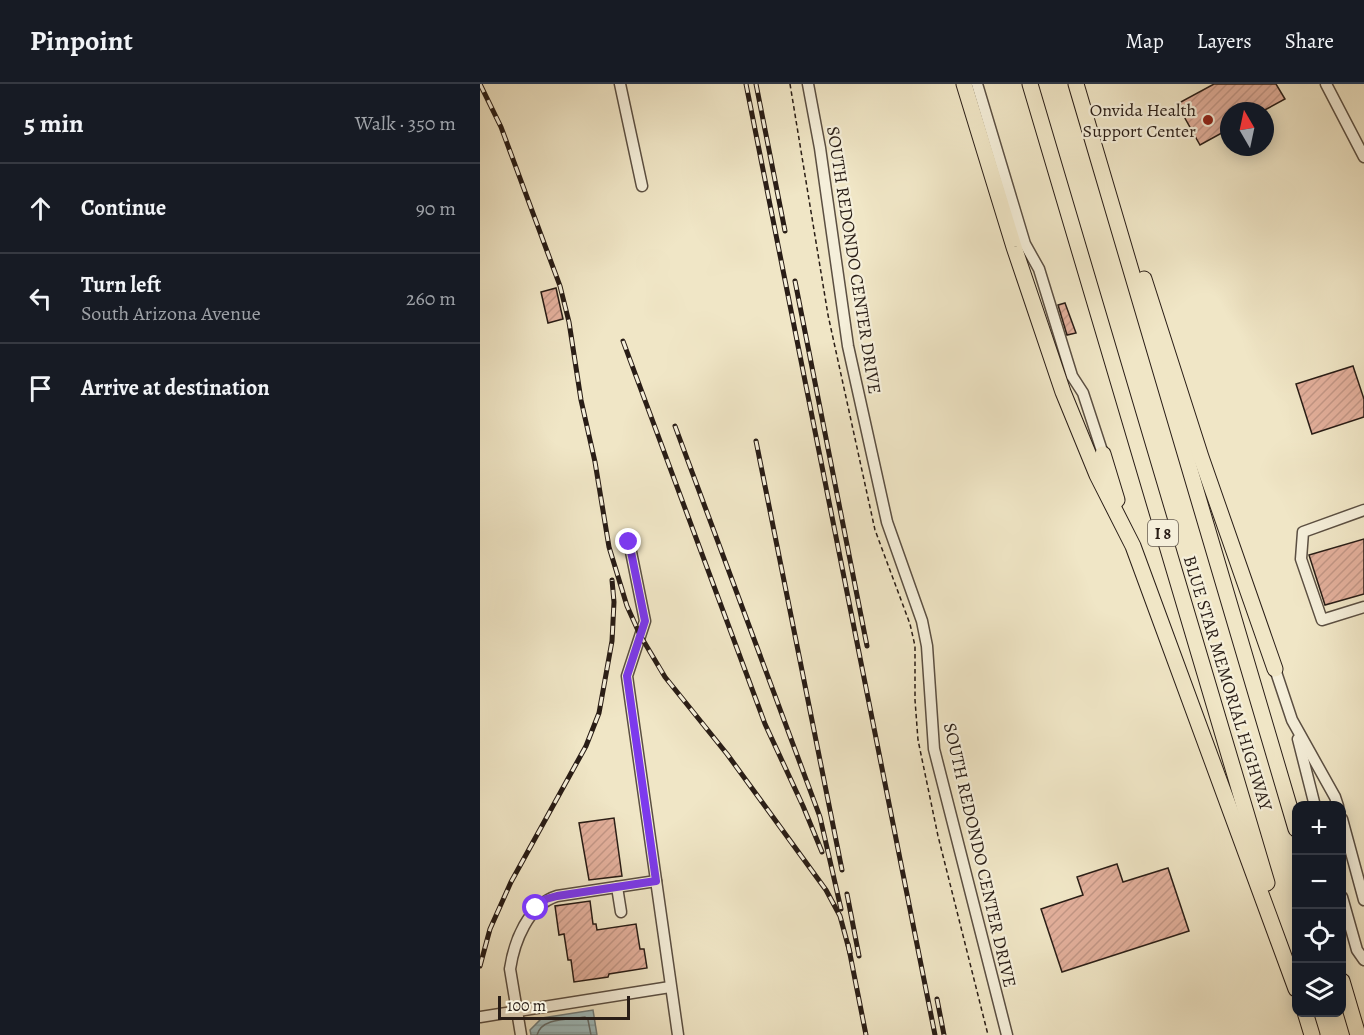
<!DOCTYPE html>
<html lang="en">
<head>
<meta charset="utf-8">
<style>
	:root { --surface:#171b24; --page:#20242c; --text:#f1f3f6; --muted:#9ea1a6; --line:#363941 }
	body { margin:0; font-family:Alegreya,serif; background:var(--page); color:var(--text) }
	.controls { position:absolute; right:18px; bottom:18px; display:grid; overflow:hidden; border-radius:12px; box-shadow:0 3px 15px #0003 }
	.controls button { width:54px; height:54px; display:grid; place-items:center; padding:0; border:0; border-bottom:2px solid var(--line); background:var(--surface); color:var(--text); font:30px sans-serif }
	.compass { position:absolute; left:740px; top:18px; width:54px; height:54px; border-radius:50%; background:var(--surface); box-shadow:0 3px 15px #0003; rotate:351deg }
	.scale { position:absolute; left:18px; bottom:15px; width:132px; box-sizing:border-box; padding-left:6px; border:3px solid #291d16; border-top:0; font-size:16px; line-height:21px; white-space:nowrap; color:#291d16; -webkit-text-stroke:4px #f5efda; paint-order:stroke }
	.stop { position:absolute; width:18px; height:18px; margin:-14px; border:4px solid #7c3aed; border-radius:50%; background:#fff }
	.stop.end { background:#7c3aed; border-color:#fff; box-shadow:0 2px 6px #0008 }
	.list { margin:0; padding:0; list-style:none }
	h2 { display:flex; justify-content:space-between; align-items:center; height:78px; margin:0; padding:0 24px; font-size:26px }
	h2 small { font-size:20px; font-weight:400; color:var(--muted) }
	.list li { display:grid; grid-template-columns:39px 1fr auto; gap:18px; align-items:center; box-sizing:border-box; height:90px; padding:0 24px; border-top:2px solid var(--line) }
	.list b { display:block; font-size:22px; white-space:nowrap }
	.list p { margin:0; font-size:20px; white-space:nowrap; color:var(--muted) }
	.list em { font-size:20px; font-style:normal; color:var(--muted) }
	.icon { flex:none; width:33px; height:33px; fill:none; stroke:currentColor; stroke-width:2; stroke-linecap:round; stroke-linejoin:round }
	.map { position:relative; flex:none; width:884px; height:951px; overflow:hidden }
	header { display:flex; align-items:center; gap:36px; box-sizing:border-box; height:84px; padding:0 30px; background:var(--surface); border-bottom:2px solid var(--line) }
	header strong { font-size:28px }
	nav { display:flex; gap:33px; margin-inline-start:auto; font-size:21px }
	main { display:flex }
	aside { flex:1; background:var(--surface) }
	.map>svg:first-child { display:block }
	.water { fill:url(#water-rules); stroke:#707d7b; stroke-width:1.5 }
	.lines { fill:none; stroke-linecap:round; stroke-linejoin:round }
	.shore { stroke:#646d6a; stroke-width:1.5 }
	.building { fill:url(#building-hatch); stroke:#291d16; stroke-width:1.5 }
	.minor-casing { stroke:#5b4f42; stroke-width:13 }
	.highway-casing { stroke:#291d16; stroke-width:17 }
	.path { stroke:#291d16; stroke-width:1.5; stroke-dasharray:4.5 3; stroke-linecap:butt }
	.minor { stroke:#f5efda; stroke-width:10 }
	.highway { stroke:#f0e6c6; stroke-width:15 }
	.rail-casing { stroke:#291d16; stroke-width:5 }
	.rail { stroke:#f5efda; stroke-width:3; stroke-dasharray:9; stroke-linecap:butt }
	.route { stroke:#7c3aed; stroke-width:8 }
	.poi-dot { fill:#8f2418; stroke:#f5efda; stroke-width:2 }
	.labels { text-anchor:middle; stroke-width:4.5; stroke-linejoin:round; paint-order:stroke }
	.shield { fill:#f5efda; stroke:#665c51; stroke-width:1.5 }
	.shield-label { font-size:16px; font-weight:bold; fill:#291d16 }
	.poi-label { font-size:18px; fill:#291d16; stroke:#f5efda; text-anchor:end }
	.street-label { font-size:18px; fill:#291d16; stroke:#f5efda }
</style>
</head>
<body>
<header>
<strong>Pinpoint</strong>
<nav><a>Map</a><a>Layers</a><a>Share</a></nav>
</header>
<main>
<aside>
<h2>5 min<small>Walk · 350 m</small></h2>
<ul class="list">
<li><svg class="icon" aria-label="ahead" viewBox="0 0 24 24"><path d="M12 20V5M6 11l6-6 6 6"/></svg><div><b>Continue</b></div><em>90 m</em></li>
<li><svg class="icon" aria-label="left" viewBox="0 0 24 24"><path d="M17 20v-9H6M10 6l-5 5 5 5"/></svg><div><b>Turn left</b><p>South Arizona Avenue</p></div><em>260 m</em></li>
<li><svg class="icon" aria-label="arrive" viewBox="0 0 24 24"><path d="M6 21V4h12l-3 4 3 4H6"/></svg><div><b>Arrive at destination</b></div></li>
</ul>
</aside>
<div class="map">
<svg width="884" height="951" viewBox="0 0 884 951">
	<defs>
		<pattern id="water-rules" width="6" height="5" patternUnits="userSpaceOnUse" patternTransform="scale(1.5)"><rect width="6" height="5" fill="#9fbdbf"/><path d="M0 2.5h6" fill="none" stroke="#89a2a3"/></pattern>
		<pattern id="building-hatch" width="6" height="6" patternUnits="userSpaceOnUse" patternTransform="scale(1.5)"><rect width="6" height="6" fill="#e2af9b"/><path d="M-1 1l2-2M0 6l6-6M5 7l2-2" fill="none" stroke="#c29685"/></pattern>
	</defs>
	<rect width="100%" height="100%" fill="#f0e6c6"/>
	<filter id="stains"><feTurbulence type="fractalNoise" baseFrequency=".00333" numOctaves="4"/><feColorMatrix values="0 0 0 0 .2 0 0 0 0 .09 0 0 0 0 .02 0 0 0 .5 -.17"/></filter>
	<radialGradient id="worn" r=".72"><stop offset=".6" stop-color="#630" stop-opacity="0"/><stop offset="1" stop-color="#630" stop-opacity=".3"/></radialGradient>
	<!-- water -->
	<polygon class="water" points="113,926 117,951 51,951 50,946 62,934"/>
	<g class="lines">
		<!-- shore -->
		<path class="shore" d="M57,951C62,933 89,936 105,933L108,936L111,951"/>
	</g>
	<!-- building -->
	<g class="building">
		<polygon points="734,0 796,0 805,15 783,27 749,27 749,45 720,61 697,20"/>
		<polygon points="76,204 83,235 68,239 61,208"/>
		<polygon points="585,219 596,249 587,251 578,221"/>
		<polygon points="873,282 884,315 884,333 832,350 816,300"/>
		<polygon points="884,455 884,510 845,521 829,471"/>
		<polygon points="134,734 142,792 109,796 99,739"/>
		<polygon points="637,780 643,798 688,784 709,847 582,888 561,825 603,811 597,793"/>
		<polygon points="110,817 113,840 116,840 117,846 156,840 160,865 164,865 167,884 129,890 128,893 94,898 91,876 88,876 84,850 79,851 75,822"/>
	</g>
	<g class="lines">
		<!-- minor casing -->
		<g class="minor-casing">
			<g id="minor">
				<polyline points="140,0 162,102"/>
				<polyline points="328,0 340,64 368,262 407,438 442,537 447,562 454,665 527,951"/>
				<polyline points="497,0 545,160 559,185 592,292 603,309 623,370"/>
				<polyline points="846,0 884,73"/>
				<polyline points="884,426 823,448 821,475 842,536 884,523"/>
				<polyline points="149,458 165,537 147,592 198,951"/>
				<polyline points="795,585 812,636 855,713 858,722"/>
				<polyline points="818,655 835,722"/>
				<polyline points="862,735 884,816"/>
				<polyline points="137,803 141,828"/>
				<polyline points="862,813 877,866 884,876"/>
				<polyline points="0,933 190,903"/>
				<path d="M41,951L30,885C34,858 48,821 77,812L176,797"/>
			</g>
		</g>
		<!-- highway casing -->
		<g class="highway-casing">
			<g id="highway">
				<polyline points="484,0 534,163 583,308 617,391 653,462 816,905"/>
				<polyline points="550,0 787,799"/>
				<polyline points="596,0 816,745"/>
				<polyline points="664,195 721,373 795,585"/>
				<polyline points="623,370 637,416"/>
				<polyline points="862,897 878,951"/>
				<polyline points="825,928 832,951"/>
			</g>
		</g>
		<!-- path -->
		<polyline class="path" points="310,0 348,231 395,446 430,540 435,562 435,616 438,656 458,752 508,951"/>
		<!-- minor -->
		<use href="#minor" class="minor"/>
		<!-- highway -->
		<use href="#highway" class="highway"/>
		<!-- rail casing -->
		<g class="rail-casing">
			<g id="rail">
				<polyline points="0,0 21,43 80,202 89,238 101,316 115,378 129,463 147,522 160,551 185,593 247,670 346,806 360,832 370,869"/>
				<polyline points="266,0 455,951"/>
				<polyline points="276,0 305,147"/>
				<polyline points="315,197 387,562"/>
				<polyline points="143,257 285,640 323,722 342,768"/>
				<polyline points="195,342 340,733 361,825"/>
				<polyline points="276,357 362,786"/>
				<polyline points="367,810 379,872"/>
				<polyline points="368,860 386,951"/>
				<polyline points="0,882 10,845 31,798 106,662 119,629 132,557 134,518 132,496"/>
				<polyline points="457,915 464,951"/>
			</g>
		</g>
		<!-- rail -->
		<use href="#rail" class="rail"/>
	</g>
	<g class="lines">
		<!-- route -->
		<polyline class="route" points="56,824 66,815 77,812 176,797 147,592 165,537 149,458"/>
	</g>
	<!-- markers -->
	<circle class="poi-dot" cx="728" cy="36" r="6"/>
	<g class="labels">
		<!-- shield labels -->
		<rect class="shield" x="668" y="436" width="30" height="26" rx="4.5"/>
		<g class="shield-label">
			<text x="683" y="455">I 8</text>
		</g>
		<!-- poi labels -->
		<g class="poi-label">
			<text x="716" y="32">Onvida Health<tspan x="716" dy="21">Support Center</tspan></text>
		</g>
		<!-- street labels -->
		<g class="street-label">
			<text transform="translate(374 176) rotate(81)" y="6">SOUTH REDONDO CENTER DRIVE</text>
			<text transform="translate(748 599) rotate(73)" y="6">BLUE STAR MEMORIAL HIGHWAY</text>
			<text transform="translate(500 771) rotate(77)" y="6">SOUTH REDONDO CENTER DRIVE</text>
		</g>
	</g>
	<rect width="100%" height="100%" filter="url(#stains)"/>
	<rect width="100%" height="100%" fill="url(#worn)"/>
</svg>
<div class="controls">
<button>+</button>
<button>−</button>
<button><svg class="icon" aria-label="locate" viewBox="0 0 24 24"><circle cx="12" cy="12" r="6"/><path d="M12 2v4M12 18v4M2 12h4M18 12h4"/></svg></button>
<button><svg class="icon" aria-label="layers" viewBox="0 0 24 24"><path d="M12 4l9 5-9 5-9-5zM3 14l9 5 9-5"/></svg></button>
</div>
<svg class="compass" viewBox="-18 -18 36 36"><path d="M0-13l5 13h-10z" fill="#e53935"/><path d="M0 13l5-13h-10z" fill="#9ea1a6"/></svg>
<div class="scale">100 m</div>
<div class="stop" style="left:56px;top:824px"></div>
<div class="stop end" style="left:149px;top:458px"></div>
</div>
</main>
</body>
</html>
